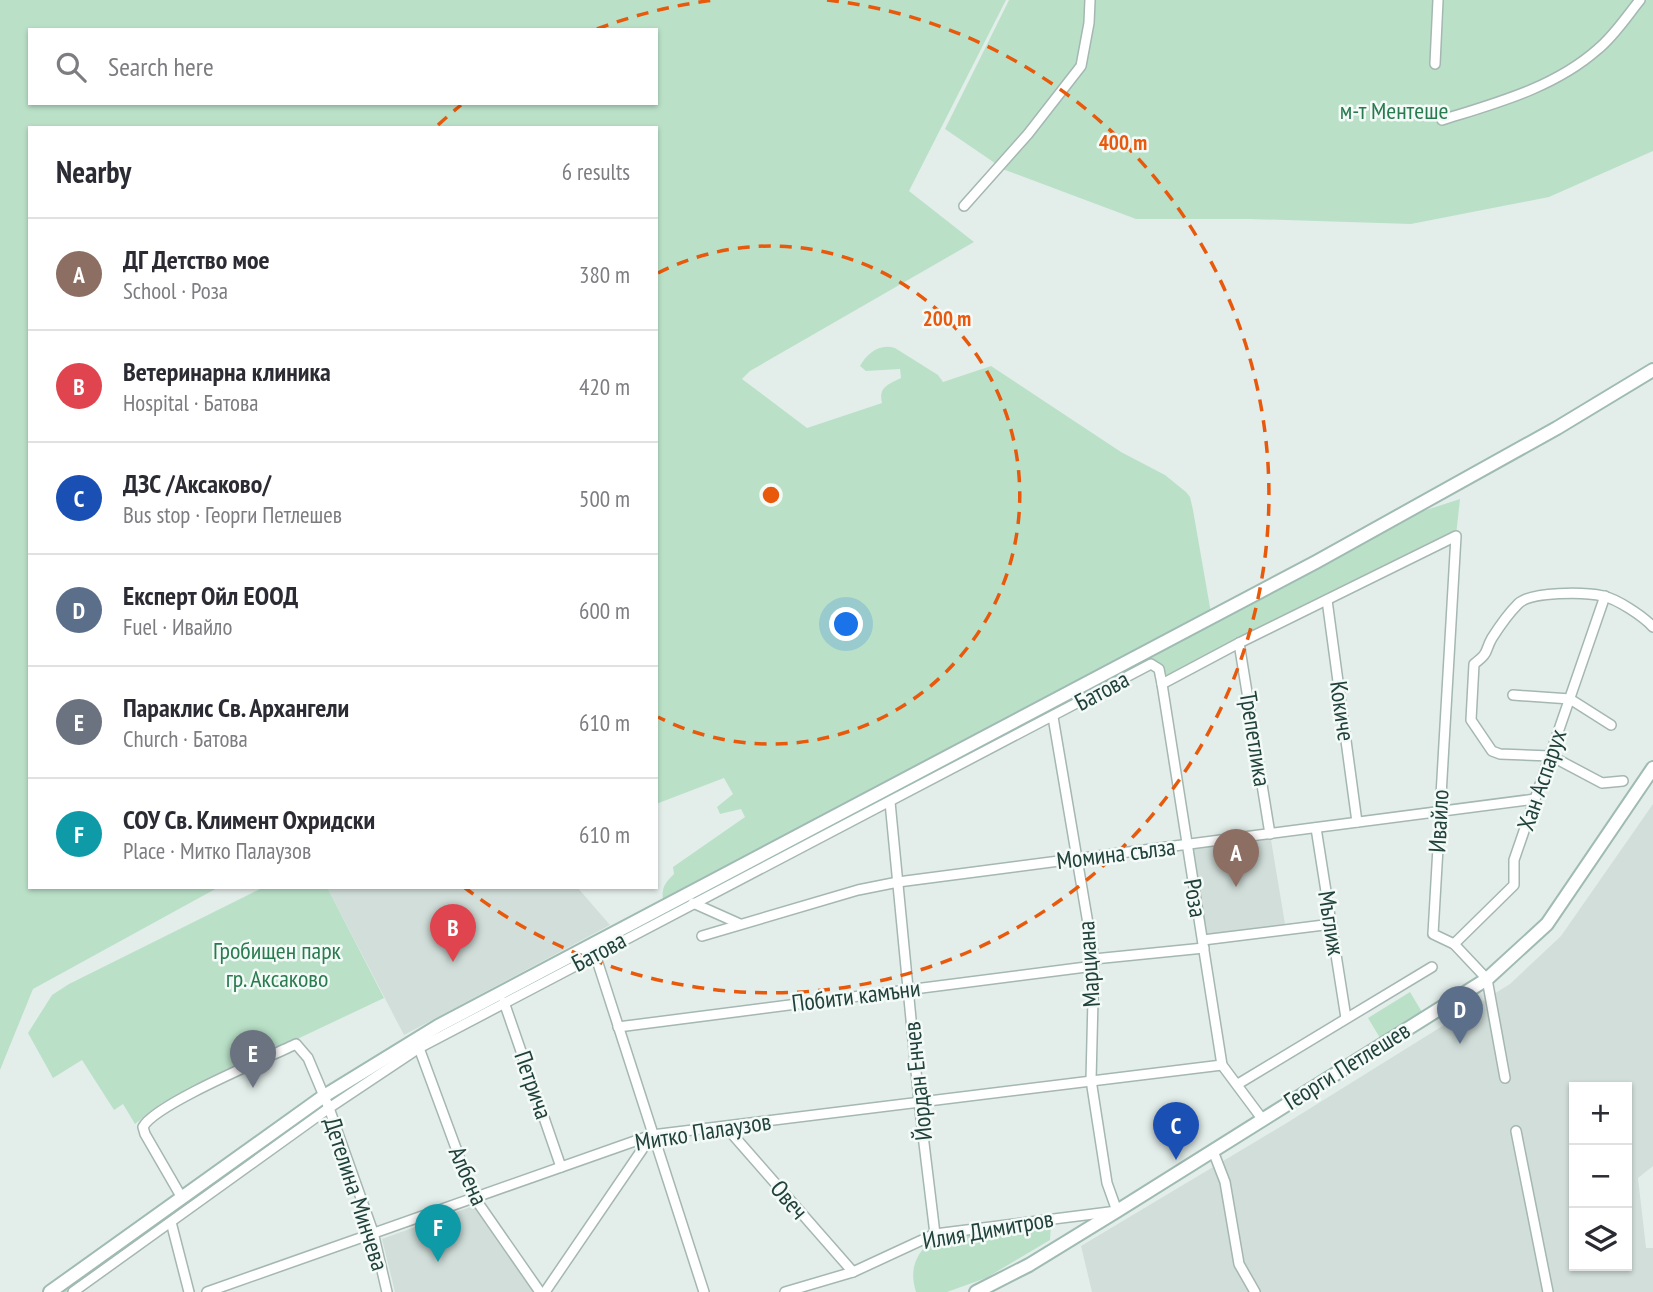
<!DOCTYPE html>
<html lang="en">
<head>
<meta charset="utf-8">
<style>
	:root { --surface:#fff; --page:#f7f7f7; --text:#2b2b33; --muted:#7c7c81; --line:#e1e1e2; --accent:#895641 }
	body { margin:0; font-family:"PT Sans Narrow",sans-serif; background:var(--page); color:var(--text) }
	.controls { position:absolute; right:21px; bottom:21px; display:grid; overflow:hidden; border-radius:0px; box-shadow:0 2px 5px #0004 }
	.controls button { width:63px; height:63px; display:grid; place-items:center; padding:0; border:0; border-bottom:2px solid var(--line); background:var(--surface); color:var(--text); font:35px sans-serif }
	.you { position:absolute; left:847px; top:625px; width:24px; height:24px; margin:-18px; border:5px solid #fff; border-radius:50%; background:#1a73e8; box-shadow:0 0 0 10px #1a73e833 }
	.badge { display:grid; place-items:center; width:46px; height:46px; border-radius:50%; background:var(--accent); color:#fff; font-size:23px; font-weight:700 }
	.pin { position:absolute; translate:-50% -58px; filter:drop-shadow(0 2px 4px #0008) }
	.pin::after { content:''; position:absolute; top:37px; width:24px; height:21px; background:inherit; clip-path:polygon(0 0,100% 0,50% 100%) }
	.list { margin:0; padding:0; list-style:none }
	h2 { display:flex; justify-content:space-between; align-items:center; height:91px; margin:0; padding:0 28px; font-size:30px }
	h2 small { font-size:23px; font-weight:400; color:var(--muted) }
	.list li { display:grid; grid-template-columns:46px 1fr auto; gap:21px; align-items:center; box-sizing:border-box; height:112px; padding:0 28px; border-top:2px solid var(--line) }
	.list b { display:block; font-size:26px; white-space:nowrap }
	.list p { margin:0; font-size:23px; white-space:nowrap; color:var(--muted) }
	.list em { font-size:23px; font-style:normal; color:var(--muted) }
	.icon { flex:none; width:38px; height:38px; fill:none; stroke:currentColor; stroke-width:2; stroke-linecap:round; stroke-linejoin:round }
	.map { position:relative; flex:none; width:1653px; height:1292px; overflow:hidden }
	.search { position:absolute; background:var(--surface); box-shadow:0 2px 5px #0004; left:28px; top:28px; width:630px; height:77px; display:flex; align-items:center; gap:18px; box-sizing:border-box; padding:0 24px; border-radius:0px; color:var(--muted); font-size:26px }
	.panel { position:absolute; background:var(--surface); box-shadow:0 2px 5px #0004; left:28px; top:126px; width:630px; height:763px; border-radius:0px }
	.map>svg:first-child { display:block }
	.built { fill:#d1ded9; fill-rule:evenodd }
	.green { fill:#bae1c8; fill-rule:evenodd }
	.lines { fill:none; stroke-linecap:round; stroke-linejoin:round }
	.minor-casing { stroke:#a5b7b2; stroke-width:12 }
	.secondary-casing { stroke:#a0bbb3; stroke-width:16 }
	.minor { stroke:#fff; stroke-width:9 }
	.secondary { stroke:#fff; stroke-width:12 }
	.ring { fill:none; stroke:#e8590c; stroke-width:3.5; stroke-dasharray:12 9 }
	.labels { text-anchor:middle; stroke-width:5; stroke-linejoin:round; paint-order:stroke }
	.park-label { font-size:24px; fill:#287b4f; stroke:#f4faf7 }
	.street-label { font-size:24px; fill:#21413b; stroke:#f4faf7 }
	.centre { fill:#e8590c; stroke:#f4faf7; stroke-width:3.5 }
	.ring-label { font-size:21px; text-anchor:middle; font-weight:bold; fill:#e8590c; stroke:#f4faf7; stroke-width:5; stroke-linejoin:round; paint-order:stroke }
</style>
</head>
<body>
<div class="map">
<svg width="1653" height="1292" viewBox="0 0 1653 1292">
	<rect width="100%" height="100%" fill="#e3eeea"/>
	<!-- built -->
	<g class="built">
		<path d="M1653,804V1166L1638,1178L1646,1248H1653V1292H1092L1081,1246L1285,1124L1510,984L1561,936ZM1574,1087H1627V1266H1574Z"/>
		<polygon points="1270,834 1286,930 1203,940 1186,845"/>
		<polygon points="327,887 577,887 610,925 404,1035"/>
		<polygon points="473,1206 534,1292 395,1292 382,1239"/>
	</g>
	<!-- green -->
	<g class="green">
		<path d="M0,0H1006L909,191L974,242L750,371L742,379L807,428L882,403C878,387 889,384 901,378L900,369L866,371L860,366C867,353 880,343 895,348L938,375L943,382L991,366L1121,452L1165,475L1186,492L1190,497L1193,510L1211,613L663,900C661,887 666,882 674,874L673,867L745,817L741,809L720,814L717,807L733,794L724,778L656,804V128H30V887H219L33,989L0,1070ZM30,30H656V103H30Z"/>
		<polygon points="1009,0 1653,0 1653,151 1549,197 1411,224 1250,219 1136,219 1005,170 945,129"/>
		<polygon points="1460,499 1456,536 1162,684 1155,665 419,1048 73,1292 62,1292 330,1099 427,1035 1420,512"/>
		<polygon points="264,887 327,887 384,998 162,1103 135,1124 123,1104 114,1110 82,1060 53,1078 28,1033 52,995 69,984"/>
		<polygon points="1410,992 1422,1012 1380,1038 1368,1018"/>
		<path d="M1051,1225L1050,1240L986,1278L947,1292H916C909,1270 915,1253 934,1239Z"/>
	</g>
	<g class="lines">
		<!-- minor casing -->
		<g class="minor-casing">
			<g id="minor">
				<polyline points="1435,64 1438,0"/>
				<path d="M1442,120C1496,103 1554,88 1598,49C1614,36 1627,16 1640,0"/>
				<polyline points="964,206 1028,134 1081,66 1089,23 1090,0"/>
				<polyline points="1327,600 1357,822"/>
				<polyline points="1239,643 1270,834"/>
				<polyline points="1162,684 1239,643 1456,536 1433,934 1454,944 1487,979 1505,1078"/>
				<polyline points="1513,695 1570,699 1611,725"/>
				<path d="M1623,781L1602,783L1551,756L1500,754L1492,751L1471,720L1474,664C1490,652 1484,652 1492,638C1499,627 1509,613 1518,604C1531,591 1585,592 1603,596C1617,599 1643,616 1653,627"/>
				<polyline points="890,802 919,1102 935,1234"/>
				<polyline points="1316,828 1346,1018"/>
				<polyline points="693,903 740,924"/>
				<polyline points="702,936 858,890 898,882 1535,799"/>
				<polyline points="1203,940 1332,924"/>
				<polyline points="1454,944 1514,885 1514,860 1605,596"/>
				<polyline points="595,954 704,1292"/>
				<polyline points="1094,959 1204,948"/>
				<polyline points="504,1002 561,1167"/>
				<polyline points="618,1027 1094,966"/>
				<polyline points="419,1048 474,1197 540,1292"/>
				<polyline points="1238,1084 1432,967"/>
				<polyline points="726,1127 853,1272"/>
				<polyline points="1516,1131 1548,1292"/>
				<polyline points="1213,1151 1225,1182 1239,1264 1255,1292"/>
				<path d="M182,1198L145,1134L143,1127C155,1104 267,1058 296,1044L308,1058L329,1108L373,1232L387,1292"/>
				<polyline points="171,1222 189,1292"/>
				<polyline points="73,1292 329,1108 419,1048 1151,664 1159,669 1162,684 1222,1065 1263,1120"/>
				<polyline points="207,1292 652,1135 1222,1065"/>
				<polyline points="545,1292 652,1135"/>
				<polyline points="785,1292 853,1272 935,1234 1117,1211 1107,1183 1091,1080 1094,959 1053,717"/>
			</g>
		</g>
		<!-- secondary casing -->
		<g class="secondary-casing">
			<g id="secondary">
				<polyline points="50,1292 324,1096 438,1026 1316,562 1557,428 1653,370"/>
				<polyline points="976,1292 1029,1265 1117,1211 1487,979 1547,924 1653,768"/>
			</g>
		</g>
		<!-- minor -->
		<use href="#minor" class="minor"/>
		<!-- secondary -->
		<use href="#secondary" class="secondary"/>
	</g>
	<!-- distance rings -->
	<g class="ring">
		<path d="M658 273A249 249 0 1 1 658 717"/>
		<path d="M438 125A498 498 0 0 1 461 105M597 29A498 498 0 0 1 715 0M827 0A498 498 0 1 1 464 887"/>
	</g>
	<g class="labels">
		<!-- park labels -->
		<g class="park-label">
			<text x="1394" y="119">м-т Ментeше</text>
			<text x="277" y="959">Гробищен парк<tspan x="277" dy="28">гр. Аксаково</tspan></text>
		</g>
		<!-- street labels -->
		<g class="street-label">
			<text transform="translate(1102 691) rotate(-28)" y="8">Батова</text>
			<text transform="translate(1342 711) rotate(82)" y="8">Кокиче</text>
			<text transform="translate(1255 739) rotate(81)" y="8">Трепетлика</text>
			<text transform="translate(1542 780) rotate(-71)" y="8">Хан Аспарух</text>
			<text transform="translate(1439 821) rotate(-87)" y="8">Ивайло</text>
			<text transform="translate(1116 854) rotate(-7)" y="8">Момина сълза</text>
			<text transform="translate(1195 898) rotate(80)" y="8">Роза</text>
			<text transform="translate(1331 923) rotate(81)" y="8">Мъглиж</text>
			<text transform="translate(599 952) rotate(-28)" y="8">Батова</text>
			<text transform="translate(1089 964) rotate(-94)" y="8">Марциана</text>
			<text transform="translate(856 996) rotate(-7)" y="8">Побити камъни</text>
			<text transform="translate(1347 1066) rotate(-32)" y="8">Георги Петлешев</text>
			<text transform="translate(918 1081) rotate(-96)" y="8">Йордан Енчев</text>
			<text transform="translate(533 1085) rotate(71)" y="8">Петрича</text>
			<text transform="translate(703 1132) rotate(-9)" y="8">Митко Палаузов</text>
			<text transform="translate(468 1176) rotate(66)" y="8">Албена</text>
			<text transform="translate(356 1194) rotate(72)" y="8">Детелина Минчева</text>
			<text transform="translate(789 1200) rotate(49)" y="8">Овеч</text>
			<text transform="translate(988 1230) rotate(-10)" y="8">Илия Димитров</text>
		</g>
	</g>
	<circle cx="771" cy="495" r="10" class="centre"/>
	<g class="ring-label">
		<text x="1123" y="150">400 m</text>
		<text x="947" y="326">200 m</text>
	</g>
</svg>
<div class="controls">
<button>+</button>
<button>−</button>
<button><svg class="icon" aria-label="layers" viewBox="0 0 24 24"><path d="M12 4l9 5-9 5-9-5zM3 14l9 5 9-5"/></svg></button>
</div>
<div class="you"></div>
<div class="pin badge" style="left:1236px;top:887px;background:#8d6e63">A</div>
<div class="pin badge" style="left:453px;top:962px;background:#e0444e">B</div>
<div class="pin badge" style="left:1176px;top:1160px;background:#1a4fb4">C</div>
<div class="pin badge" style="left:1460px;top:1044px;background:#5c6f8a">D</div>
<div class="pin badge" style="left:253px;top:1088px;background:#6b7280">E</div>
<div class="pin badge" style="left:438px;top:1262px;background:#0f9aa8">F</div>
<div class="search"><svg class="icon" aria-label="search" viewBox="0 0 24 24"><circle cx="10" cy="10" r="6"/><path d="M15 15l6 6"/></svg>Search here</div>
<section class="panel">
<h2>Nearby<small>6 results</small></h2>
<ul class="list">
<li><span class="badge" style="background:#8d6e63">A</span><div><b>ДГ Детство мое</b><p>School · Роза</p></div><em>380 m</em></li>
<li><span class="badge" style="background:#e0444e">B</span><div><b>Ветеринарна клиника</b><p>Hospital · Батова</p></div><em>420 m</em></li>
<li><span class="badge" style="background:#1a4fb4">C</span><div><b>ДЗС /Аксаково/</b><p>Bus stop · Георги Петлешев</p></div><em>500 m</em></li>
<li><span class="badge" style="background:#5c6f8a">D</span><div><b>Експерт Ойл ЕООД</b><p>Fuel · Ивайло</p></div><em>600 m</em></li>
<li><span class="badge" style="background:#6b7280">E</span><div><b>Параклис Св. Архангели</b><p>Church · Батова</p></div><em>610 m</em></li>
<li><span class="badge" style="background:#0f9aa8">F</span><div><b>СОУ Св. Климент Охридски</b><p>Place · Митко Палаузов</p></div><em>610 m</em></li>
</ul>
</section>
</div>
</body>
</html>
